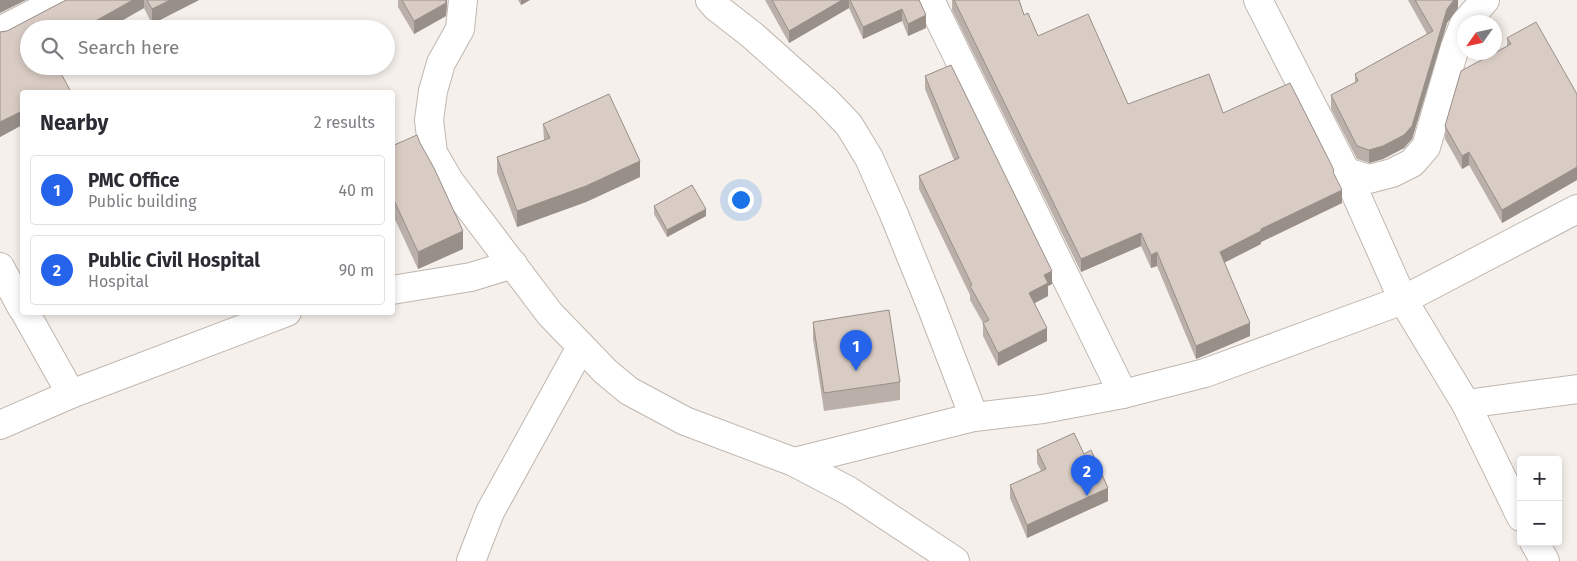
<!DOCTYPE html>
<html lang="en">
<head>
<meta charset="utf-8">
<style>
	:root { --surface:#fff; --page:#f7f7f7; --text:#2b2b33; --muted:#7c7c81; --line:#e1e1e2; --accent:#2563eb }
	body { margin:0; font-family:"Fira Sans",sans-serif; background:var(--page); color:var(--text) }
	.controls { position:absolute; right:15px; bottom:15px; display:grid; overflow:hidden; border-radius:5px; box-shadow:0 2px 8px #0003 }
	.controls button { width:45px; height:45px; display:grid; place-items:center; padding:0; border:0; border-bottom:1px solid var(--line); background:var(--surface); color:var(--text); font:25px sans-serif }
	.compass { position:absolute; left:1457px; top:15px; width:45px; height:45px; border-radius:50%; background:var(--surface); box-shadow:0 2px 8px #0003; rotate:236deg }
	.you { position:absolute; left:740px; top:199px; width:18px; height:18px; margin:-12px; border:4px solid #fff; border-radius:50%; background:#1a73e8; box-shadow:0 0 0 8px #1a73e833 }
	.badge { display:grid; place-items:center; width:32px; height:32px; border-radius:50%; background:var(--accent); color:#fff; font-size:16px; font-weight:700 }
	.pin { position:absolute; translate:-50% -41px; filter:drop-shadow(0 1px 2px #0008) }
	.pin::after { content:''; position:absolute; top:26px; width:18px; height:15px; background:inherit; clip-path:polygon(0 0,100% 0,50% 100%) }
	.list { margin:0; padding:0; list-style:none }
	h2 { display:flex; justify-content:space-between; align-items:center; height:65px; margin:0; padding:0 20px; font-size:21px }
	h2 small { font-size:16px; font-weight:400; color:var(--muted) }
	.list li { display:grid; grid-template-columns:32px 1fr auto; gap:15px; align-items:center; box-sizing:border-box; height:70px; margin:0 10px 10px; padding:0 10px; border:1px solid var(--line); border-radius:5px }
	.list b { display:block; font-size:19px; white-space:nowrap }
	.list p { margin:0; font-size:16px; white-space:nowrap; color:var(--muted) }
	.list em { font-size:16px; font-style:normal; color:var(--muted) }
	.icon { flex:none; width:28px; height:28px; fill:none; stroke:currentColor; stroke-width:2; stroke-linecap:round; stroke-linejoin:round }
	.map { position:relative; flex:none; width:1577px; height:561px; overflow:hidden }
	.search { position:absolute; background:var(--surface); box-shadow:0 2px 8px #0003; left:20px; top:20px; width:375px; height:55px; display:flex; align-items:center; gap:12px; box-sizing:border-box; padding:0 18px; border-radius:28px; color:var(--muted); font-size:19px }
	.panel { position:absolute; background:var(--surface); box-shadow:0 2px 8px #0003; left:20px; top:90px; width:375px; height:225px; border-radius:5px }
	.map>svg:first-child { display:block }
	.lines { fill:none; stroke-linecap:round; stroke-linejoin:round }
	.minor-casing { stroke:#c0b6ae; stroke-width:30 }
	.minor { stroke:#fff; stroke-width:28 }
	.wall { fill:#bbafa9 }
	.shaded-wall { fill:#988f89 }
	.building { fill:#d9ccc4; stroke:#988f89 }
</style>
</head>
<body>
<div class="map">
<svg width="1577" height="561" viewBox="0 0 1577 561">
	<rect width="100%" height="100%" fill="#f5f0eb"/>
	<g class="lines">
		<!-- minor casing -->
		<g class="minor-casing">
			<g id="minor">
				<polyline points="463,0 460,29 441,63 433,91 429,120 433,153 450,182 550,314 606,372 629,391 685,421 794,462 849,491 955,561"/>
				<polyline points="710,0 716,7 752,35 826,101 849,125 869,158 893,212 932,308 974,417"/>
				<polyline points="930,0 1123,394"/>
				<polyline points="1258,0 1346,172 1403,300 1466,404 1521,517"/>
				<polyline points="1466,22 1485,0"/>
				<polyline points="0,31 60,0"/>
				<polyline points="1346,172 1369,179 1392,173 1412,163 1426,147 1455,47 1464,24"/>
				<polyline points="0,267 22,308"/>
				<polyline points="392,290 471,277 513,264"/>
				<polyline points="25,312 71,394"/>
				<polyline points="1466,404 1577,389"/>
				<polyline points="0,425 71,394 287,312"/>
				<polyline points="794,462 974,417 1043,409 1123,394 1205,373 1403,300 1577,209"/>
				<polyline points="1534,542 1545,561"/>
				<polyline points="471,561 490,512 581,347"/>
			</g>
		</g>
		<!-- minor -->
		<use href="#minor" class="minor"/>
	</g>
	<!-- wall -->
	<g class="wall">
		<polygon points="66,0 199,0 152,24 144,8 107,29 29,29 62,66 22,92 22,125 0,137 0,32 7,31"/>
		<polygon points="398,0 447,0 446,16 414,34 398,7"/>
		<polygon points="518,0 530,0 521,5"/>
		<polygon points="765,0 919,0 926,28 908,36 902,21 863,39 849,8 789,43"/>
		<polygon points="952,0 1019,0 1024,15 1038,36 1128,104 1223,113 1334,176 1342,203 1261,242 1261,244 1224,262 1250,336 1196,359 1157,266 1151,268 1141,246 1081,272 952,10"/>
		<polygon points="1408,0 1458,0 1458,8 1447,23 1412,139 1404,148 1383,159 1369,163 1357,159 1331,109 1331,95 1355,83 1355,74 1427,34"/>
		<polygon points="1507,38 1577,94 1577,180 1502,223 1469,165 1462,169 1445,139 1445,126 1507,46"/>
		<polygon points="925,76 1052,284 1048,286 1048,296 1035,303 1047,341 998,366 983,336 983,323 970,300 970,295 919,189 919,176 954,160 925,89"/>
		<polygon points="543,124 640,177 586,202 517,227 497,173 497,157 544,140"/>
		<polygon points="420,143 463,249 418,269 392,213 392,146"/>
		<polygon points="654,206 706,216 667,237 654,214"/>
		<polygon points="813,322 900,382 900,400 824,411 813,339"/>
		<polygon points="1037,450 1084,454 1108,501 1027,538 1010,498 1010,485 1041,471 1037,463"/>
	</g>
	<!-- shaded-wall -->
	<g class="shaded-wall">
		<polygon points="0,0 26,0 0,13"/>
		<polygon points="133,0 144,0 144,8 107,29 81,29"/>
		<polygon points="170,0 199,0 152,24 152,9"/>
		<polygon points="446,0 447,0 447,4 446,16 414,34 414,21"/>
		<polygon points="521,0 530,0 521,5"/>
		<polygon points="842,0 849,0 849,8 789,43 789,31"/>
		<polygon points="1454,0 1458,0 1458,8 1447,23 1412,139 1404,148 1383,159 1369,163 1369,150 1447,9"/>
		<polygon points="902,9 902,21 863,39 863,27"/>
		<polygon points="926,15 926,28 908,36 908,24"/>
		<polygon points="57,66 62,66 62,77"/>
		<polygon points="22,111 22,125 0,137 0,122"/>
		<polygon points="1469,152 1469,165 1462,169 1462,156"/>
		<polygon points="640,161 640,177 586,202 517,227 517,211"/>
		<polygon points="1577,167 1577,180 1502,223 1502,210"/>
		<polygon points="1342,190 1342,203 1261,242 1261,244 1220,265 1220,252 1261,229"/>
		<polygon points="706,209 706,216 667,237 667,230"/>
		<polygon points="463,231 463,249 418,269 418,252"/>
		<polygon points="1141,233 1141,246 1081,272 1081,259"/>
		<polygon points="1157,252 1157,266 1151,268 1151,255"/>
		<polygon points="1052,271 1052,284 1048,286 1048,296 1029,306 1029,293 1044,275"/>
		<polygon points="1250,323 1250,336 1196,359 1196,346"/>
		<polygon points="1047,328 1047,341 998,366 998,353"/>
		<polygon points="1108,488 1108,501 1027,538 1027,525"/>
	</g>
	<!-- building -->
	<g class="building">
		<polygon points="66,0 133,0 81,29 29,29 29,66 57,66 71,92 22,92 22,111 0,122 0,32 7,31"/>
		<polygon points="147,0 170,0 152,9"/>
		<polygon points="402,0 446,0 446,3 414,21"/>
		<polygon points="772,0 842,0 789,31"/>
		<polygon points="850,0 919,0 926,15 908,24 902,9 863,27"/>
		<polygon points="954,0 1019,0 1024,15 1028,13 1038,36 1088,14 1128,104 1209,74 1223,113 1290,83 1332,166 1334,171 1333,172 1342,190 1261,229 1261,231 1220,252 1250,323 1196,346 1157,252 1151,255 1141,233 1081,259"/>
		<polygon points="1415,0 1454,0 1447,9 1412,126 1404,135 1383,146 1369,150 1357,146 1331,95 1358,81 1355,74 1433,31"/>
		<polygon points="1536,22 1577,94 1577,167 1502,210 1469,152 1462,156 1445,126 1461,71 1511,44 1507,38"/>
		<polygon points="951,65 1052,271 1044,275 1048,283 1029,293 1047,328 998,353 983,323 989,320 970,286 972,285 919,176 959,158 925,76"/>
		<polygon points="609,94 640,161 586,186 517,211 497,157 550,138 543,124"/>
		<polygon points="417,135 420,143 434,168 463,231 418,252 392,196 392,146"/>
		<polygon points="692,185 706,209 667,230 654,206"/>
		<polygon points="889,310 900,382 824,393 813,322"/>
		<polygon points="1074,433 1084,454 1091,450 1108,488 1027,525 1010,485 1046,469 1037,450"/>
	</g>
</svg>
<div class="controls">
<button>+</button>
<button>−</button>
</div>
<svg class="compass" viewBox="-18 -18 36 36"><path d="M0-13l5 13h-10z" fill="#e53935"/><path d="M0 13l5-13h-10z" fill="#7c7c81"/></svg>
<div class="you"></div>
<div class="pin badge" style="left:856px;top:371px">1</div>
<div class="pin badge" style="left:1087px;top:496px">2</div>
<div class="search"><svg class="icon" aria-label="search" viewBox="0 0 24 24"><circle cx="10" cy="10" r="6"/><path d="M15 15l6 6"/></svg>Search here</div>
<section class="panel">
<h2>Nearby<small>2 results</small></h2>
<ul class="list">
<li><span class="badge">1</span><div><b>PMC Office</b><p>Public building</p></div><em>40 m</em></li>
<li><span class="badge">2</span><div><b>Public Civil Hospital</b><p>Hospital</p></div><em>90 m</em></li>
</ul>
</section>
</div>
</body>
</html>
